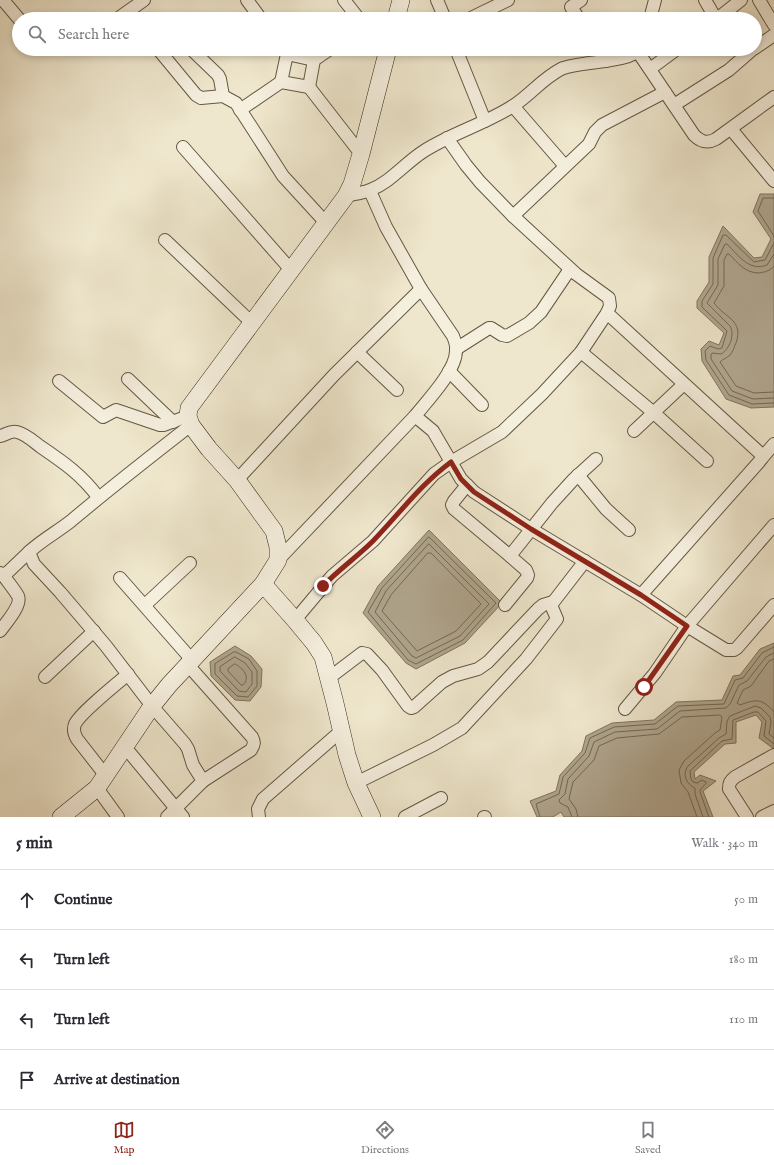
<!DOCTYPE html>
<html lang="en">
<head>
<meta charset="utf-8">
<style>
	:root { --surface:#fff; --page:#f2f2f3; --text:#2b2b33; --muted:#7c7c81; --line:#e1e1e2; --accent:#8f2418 }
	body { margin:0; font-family:"IM FELL English",serif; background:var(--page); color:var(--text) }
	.stop { position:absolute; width:12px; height:12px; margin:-9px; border:3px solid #8f2418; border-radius:50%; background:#fff }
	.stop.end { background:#8f2418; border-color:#fff; box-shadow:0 1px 4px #0008 }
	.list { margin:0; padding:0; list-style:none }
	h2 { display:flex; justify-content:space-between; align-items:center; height:52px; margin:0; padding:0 16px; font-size:17px }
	h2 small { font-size:13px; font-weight:400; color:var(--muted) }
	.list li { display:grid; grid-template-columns:26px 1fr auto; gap:12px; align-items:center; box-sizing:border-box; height:60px; padding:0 16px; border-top:1px solid var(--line) }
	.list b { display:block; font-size:15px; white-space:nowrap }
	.list em { font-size:13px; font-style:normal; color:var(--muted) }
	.icon { flex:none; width:22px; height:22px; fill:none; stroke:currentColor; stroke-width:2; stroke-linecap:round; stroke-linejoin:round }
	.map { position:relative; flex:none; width:774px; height:817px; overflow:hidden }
	.search { position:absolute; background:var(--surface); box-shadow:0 2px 6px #0003; left:12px; right:12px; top:12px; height:44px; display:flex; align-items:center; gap:10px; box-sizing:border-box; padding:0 14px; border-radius:22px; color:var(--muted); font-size:15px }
	.sheet { height:292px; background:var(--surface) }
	nav { display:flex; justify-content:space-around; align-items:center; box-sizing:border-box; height:56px; border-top:1px solid var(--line); background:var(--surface); font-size:11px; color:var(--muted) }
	nav a { display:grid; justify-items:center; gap:2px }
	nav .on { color:var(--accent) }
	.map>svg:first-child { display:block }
	.water { fill:#b0a68f; stroke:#7f745f }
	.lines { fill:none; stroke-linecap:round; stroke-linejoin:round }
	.shore { stroke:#736852; stroke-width:1 }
	.street-casing { stroke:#645844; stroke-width:14 }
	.secondary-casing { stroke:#362916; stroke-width:18 }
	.street { stroke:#f5efde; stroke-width:12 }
	.secondary { stroke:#f5efde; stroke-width:17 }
	.route { stroke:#8f2418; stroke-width:5 }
</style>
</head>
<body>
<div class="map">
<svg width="774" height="817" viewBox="0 0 774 817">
	<rect width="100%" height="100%" fill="#efe7cd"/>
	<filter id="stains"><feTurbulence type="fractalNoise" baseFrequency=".005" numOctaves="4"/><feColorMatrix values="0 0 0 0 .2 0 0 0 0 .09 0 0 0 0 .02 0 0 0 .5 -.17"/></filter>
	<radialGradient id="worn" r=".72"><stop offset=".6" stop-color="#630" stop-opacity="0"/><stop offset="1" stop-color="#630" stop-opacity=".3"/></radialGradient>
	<!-- water -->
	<g class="water">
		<polygon points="760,194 774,194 774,407 751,408 726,399 702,361 701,349 709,341 719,345 724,333 697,308 697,301 709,282 709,257 723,226 754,258 762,257 771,239 753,212"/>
		<polygon points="429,530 502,603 465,643 416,669 406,663 363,613 378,586"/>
		<polygon points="774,643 774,749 759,738 762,722 756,715 736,722 736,743 725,744 694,772 695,779 700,775 716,781 703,791 713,817 564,817 561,812 553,817 537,817 530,801 556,791 560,775 582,751 586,736 612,723 654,720 676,702 722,700 733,676 740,675 760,649"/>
		<polygon points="235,646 251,656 262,669 261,687 250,701 235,700 211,676 210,662"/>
	</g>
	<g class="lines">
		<!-- shore -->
		<g class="shore">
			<polyline points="774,198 763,198 758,211 774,236"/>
			<polyline points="774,243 765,260 754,262 726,235 723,235 713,258 713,284 702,301 702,307 727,331 722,348 718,349 710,346 705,351 706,360 729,395 752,404 774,403"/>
			<path d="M774,254L767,265C749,272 738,255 727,244H725L718,259V285L707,303L730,326C735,334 730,349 721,354L712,353L711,355V359L732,391L753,399L774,398"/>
			<path d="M774,266C770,271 765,272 759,273C745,273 738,263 729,254H727L724,260V286L714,303C725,318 744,320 736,343C734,347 733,352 730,355C727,358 723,359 720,362L736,386L754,393L774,392"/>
			<polygon points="429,537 496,603 463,640 416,664 408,660 368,612 382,588"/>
			<polygon points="429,544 489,604 460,636 416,658 412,656 375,612 386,591"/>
			<polygon points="428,553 431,553 481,604 456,631 417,651 382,611 391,595"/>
			<polygon points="234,652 236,652 249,659 257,671 257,686 248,697 237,696 215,674 215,664"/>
			<polygon points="235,657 245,663 252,672 252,684 246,692 239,691 220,671 220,667"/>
			<path d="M774,659L769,661L751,686L743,690L737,703L740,705C756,699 762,698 774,712"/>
			<path d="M235,664C243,668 251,677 243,685H241L228,671V669Z"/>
			<polyline points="540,817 536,804 559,794 563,777 585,753 590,738 614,727 655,724 678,706 724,704 735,680 743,678 762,653 774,647"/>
			<polyline points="572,817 568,807 560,803 559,800 565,794 568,779 589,756 594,742 615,732 657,729 680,711 726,708 730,704 739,685 747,681 766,657 774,653"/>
			<polyline points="578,817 576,809 569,799 573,782 594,760 599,746 617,738 659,734 682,717 720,715 722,717 720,730 715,733 684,761 679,770 681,783 688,792 697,817"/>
			<path d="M703,817L695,794V788C686,784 682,774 688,766L719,738L726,734L727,721L730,716L755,706L761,708L770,717L771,722L769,734L774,738"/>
			<path d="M709,817L700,792C700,787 706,786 706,782L702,780L697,783L693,782L691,779L690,771L722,741L732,739L733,720L754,712H758L766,721L764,736L774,744"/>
		</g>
		<!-- street casing -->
		<g class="street-casing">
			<g id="street">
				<polyline points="3,0 19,19"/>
				<polyline points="247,0 261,19"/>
				<polyline points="344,0 359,19"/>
				<polyline points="437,0 445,19"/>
				<polyline points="705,0 716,19"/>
				<polyline points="759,0 774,25"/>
				<polyline points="120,17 144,0"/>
				<polyline points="469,19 508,0"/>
				<polyline points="579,19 571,7 581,0"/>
				<polyline points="650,19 655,0"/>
				<polyline points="717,19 741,0"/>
				<polyline points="755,48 774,35"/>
				<polyline points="158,49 196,95 201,98 223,96 236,103 283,176 327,224"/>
				<polyline points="191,49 218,75 220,79 223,96"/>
				<polyline points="456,49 485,121"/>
				<polyline points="598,49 606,61"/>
				<path d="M638,52L694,135C701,142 707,144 716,139L774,97"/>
				<polyline points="650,69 677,49"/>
				<polyline points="281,82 287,54 314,60"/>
				<polyline points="309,87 361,154"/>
				<polyline points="674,105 729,70 753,49"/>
				<polyline points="513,106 565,166"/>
				<polyline points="240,110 281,82 309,87 314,60 330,49"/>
				<polyline points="731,129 774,181"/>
				<polyline points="183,147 291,270"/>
				<path d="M370,191L386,227L421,289L453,336C455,341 457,346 456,351C456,371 427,401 415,416"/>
				<path d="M346,196C354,194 363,193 370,190C391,182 405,163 424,151C452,133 485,124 513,106C531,94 542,79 561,69C579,61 631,63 639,49"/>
				<polyline points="513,216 589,144 595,132 602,125 665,92"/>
				<polyline points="165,240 252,323"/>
				<polyline points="607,313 762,455 762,458 759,462 641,595"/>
				<polyline points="456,349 489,328 491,328 502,335 507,336 529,323 541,312 570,269"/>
				<polyline points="357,352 397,390"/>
				<polyline points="581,352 654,413 707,461"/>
				<polyline points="449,371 482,405"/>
				<polyline points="128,379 173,422"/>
				<polyline points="59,381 103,417 116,410 160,425 164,425 188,416"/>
				<polyline points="634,431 684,384"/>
				<path d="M0,436C6,435 10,430 17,432C26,434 34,442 41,447C63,462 82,475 98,497"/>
				<polyline points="762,458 774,444"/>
				<polyline points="578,475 606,509 629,530"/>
				<polyline points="237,480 334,375 421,289"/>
				<polyline points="467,485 454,501 452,505 454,509 510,556 526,570 528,575 527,578 505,605"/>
				<polyline points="510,556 552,503 573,480 596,459"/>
				<polyline points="278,560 415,416 433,431 461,479 474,492 531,529 641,595 687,626 726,650 734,650 737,648 774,605"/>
				<polyline points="0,573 3,575 8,572 29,552"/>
				<polyline points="120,578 192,660"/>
				<polyline points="145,605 190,563"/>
				<polyline points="295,620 332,576 373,541 434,474 451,462 502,432 542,394 581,352 607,313 610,306 609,298 576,274 513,216 480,182 466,165 447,138"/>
				<path d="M0,631C6,623 22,605 18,596C14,589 8,582 3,575"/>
				<path d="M188,665L252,737C255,742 254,745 251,750L203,781"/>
				<polyline points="45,677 94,631"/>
				<polyline points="329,678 362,653 367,654 382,670 408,706 411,708 414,707 442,682 453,676 478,669 488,662 538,609 543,605 553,602"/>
				<polyline points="625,709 655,673 687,626 774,525"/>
				<polyline points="125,747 183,817"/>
				<path d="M106,776L77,739C74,734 73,729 75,724C81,712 117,684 128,674"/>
				<polyline points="356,783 433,745 462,728 526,659 557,619 551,605 585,561"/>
				<polyline points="97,788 118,817"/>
				<path d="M167,817L203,781L193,765L188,749L185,744L152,706L106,646L60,592L34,564L29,552C42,540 57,532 71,521C110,488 150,457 191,425"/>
				<polyline points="259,817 258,809 263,799 341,731"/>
				<polyline points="405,817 441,798"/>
				<polyline points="484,817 485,817"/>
				<path d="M747,817L729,789C729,783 730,781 735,777L774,755"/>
				<polyline points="762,817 774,811"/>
			</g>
		</g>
		<!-- secondary casing -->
		<g class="secondary-casing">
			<g id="secondary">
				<polyline points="396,19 401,0"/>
				<polyline points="263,584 295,620 314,643 323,657 335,703 347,755 356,783 372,817"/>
				<polyline points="61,817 97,788 152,706 169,685 263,584 278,560 278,547 274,531 237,480 209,449 191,425 188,416 189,408 346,196 352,184 361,154 388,49"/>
			</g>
		</g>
		<!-- street -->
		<use href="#street" class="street"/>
		<!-- secondary -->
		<use href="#secondary" class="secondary"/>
	</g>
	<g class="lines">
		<!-- route -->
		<path class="route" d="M323,586C338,570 357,557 373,541C399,514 421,484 451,462L461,479L474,492L531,529L641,595L687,626L644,687"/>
	</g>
	<rect width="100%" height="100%" filter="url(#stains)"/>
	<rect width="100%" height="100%" fill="url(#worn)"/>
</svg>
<div class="stop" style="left:644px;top:687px"></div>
<div class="stop end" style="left:323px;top:586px"></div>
<div class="search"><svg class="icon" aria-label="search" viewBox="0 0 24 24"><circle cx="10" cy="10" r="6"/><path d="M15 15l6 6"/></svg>Search here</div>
</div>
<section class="sheet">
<h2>5 min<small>Walk · 340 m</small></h2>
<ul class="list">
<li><svg class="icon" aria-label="ahead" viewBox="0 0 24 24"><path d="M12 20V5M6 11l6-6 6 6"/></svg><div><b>Continue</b></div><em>50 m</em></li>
<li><svg class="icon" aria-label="left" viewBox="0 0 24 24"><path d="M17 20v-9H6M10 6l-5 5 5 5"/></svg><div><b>Turn left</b></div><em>180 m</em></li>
<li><svg class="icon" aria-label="left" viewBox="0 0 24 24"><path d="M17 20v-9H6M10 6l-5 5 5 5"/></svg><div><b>Turn left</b></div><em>110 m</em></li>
<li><svg class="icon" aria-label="arrive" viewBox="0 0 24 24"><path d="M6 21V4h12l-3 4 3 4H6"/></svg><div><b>Arrive at destination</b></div></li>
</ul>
</section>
<nav>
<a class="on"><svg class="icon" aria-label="map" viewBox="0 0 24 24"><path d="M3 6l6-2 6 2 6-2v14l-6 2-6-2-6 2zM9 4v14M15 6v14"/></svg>Map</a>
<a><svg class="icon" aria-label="directions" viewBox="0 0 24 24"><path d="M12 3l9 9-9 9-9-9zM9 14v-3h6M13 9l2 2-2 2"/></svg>Directions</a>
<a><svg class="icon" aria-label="saved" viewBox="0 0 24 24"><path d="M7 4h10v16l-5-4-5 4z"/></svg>Saved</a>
</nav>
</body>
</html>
